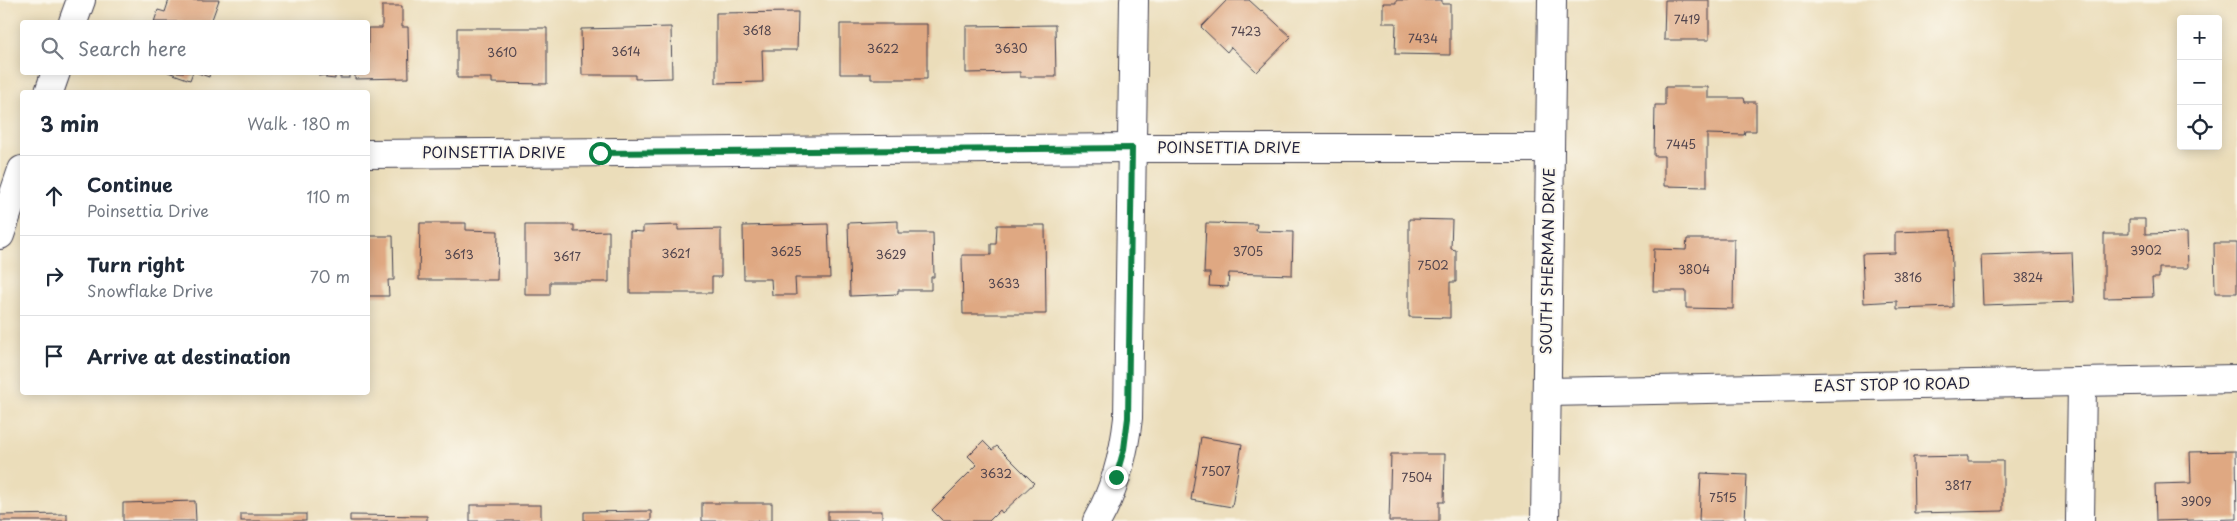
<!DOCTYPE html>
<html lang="en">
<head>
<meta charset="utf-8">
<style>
	:root { --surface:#fff; --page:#f2f2f3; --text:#1f2937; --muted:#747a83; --line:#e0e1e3 }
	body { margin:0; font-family:"Playpen Sans",sans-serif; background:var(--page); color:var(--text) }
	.controls { position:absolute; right:15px; top:15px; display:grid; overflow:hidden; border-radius:5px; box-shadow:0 2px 12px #0003 }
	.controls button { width:45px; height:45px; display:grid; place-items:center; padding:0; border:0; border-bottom:1px solid var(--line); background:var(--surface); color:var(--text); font:25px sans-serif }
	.stop { position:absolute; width:15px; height:15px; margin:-11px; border:4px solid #0b8043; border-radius:50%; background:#fff }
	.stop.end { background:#0b8043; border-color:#fff; box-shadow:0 1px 5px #0008 }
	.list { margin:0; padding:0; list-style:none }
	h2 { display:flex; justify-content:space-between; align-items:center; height:65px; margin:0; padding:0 20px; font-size:21px }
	h2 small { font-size:16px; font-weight:400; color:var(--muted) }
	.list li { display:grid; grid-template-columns:32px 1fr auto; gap:15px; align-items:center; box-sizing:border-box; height:80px; padding:0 20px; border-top:1px solid var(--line) }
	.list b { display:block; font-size:19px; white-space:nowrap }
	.list p { margin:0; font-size:16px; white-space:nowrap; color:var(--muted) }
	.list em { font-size:16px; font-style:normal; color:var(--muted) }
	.icon { flex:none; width:28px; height:28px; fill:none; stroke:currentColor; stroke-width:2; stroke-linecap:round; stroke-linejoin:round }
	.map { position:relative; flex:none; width:2237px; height:521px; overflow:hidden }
	.search { position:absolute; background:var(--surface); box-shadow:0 2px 12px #0003; left:20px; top:20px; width:350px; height:55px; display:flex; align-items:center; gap:12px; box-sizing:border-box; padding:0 18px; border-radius:5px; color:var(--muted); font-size:19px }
	.panel { position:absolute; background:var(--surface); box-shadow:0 2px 12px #0003; left:20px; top:90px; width:350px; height:305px; border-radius:5px }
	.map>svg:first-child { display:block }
	.building { fill:#dfa882 }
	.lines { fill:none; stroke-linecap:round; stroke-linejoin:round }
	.minor-casing { stroke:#403e4e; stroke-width:30 }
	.minor { stroke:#fff; stroke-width:28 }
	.route { stroke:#0b8043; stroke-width:6 }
	.labels { text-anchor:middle; stroke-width:4; stroke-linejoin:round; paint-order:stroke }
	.number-label { font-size:12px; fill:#51444d }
	.street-label { font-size:15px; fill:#22223b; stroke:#fbf7ec }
</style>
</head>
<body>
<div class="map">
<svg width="2237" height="521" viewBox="0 0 2237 521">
	<rect width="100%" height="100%" fill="#fbf7ec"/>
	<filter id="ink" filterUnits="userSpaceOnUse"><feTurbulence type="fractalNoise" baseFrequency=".02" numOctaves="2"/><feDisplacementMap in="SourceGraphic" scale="10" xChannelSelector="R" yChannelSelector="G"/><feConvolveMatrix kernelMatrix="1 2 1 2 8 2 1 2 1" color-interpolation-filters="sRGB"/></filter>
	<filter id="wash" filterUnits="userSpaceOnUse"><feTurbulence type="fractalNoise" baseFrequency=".0096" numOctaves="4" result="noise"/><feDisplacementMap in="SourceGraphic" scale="20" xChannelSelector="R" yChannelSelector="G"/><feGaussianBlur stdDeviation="1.12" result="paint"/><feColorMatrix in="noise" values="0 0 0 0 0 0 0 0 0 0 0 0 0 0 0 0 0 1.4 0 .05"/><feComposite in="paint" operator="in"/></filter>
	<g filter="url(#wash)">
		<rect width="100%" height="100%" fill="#ebddba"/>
		<g id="blocks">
			<!-- building -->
			<g class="building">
				<polygon points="169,0 219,0 211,22 154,22 158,10 165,12"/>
				<polygon points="1227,0 1249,0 1261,11 1262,10 1291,37 1257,72 1231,47 1227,52 1201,27"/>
				<polygon points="1396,0 1442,0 1442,4 1450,4 1450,55 1395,54 1396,23 1383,23 1383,3 1396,3"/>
				<polygon points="1665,0 1709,0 1709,40 1664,40"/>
				<polygon points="382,6 402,6 402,27 408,27 409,78 355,79 355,72 368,72 368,28 382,28"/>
				<polygon points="798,12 797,50 762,50 763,82 716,83 716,13"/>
				<polygon points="840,24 927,24 927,79 871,79 871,74 840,74"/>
				<polygon points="1055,25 1056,77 1020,77 1020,72 966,73 966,26"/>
				<polygon points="671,27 672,78 635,79 635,75 582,75 581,29"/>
				<polygon points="457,28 547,28 547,84 492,83 492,78 457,78"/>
				<polygon points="168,72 193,72 190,80"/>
				<polygon points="195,72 210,72 209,77"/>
				<polygon points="319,72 335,72 335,79 326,78 326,75 319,76"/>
				<rect x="340" y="72" width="9" height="6"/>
				<polygon points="1665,87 1708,87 1708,98 1744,98 1745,102 1756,102 1756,131 1745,131 1744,135 1707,134 1707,187 1664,186 1664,156 1654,156 1655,105 1665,105"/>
				<polygon points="1409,219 1452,220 1451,249 1456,250 1456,282 1450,282 1450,318 1409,317"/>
				<polygon points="2129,219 2145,219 2145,234 2187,233 2188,268 2159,268 2159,278 2152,278 2153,297 2104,298 2104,234 2129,234"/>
				<polygon points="898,221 898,233 933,233 934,277 931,277 931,290 898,290 898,294 850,296 848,223"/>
				<polygon points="420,223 466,223 466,230 498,231 497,280 419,280"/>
				<polygon points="1206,223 1257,224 1256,231 1293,232 1292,275 1229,273 1228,287 1209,286 1210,273 1204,273"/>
				<polygon points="828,224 830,278 795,278 796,295 772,295 771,279 744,279 743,226"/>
				<polygon points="525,225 574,225 574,232 609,231 609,282 550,282 550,295 525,295"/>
				<polygon points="678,225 678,230 721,229 721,277 712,277 712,293 630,293 630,231 643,232 643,226"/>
				<polygon points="997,225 1045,225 1046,314 963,314 962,255 991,255 991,244 996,244"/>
				<polygon points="1951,230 1953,307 1897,309 1897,301 1864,303 1862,254 1895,253 1895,232"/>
				<polygon points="368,236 393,236 394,280 388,280 389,296 368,296"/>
				<polygon points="1687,239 1734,239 1733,309 1686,308 1686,291 1653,291 1654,249 1686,250"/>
				<polygon points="2214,243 2237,243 2237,293 2215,293"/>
				<polygon points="2072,252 2074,302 1983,305 1981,255"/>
				<polygon points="1201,437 1242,444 1232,507 1191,500"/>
				<polygon points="983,441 992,450 997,446 1034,483 1002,513 1000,510 989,521 943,521 932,510 977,465 968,456"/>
				<polygon points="2236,451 2237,519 2156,521 2155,484 2191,483 2190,452"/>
				<polygon points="1391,454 1445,454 1444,502 1439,502 1439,521 1389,521"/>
				<polygon points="1968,456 1968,461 2003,461 2003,511 1914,513 1913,457"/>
				<polygon points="1701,473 1747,475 1745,521 1699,521"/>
				<polygon points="195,501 196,521 123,521 123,503"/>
				<rect x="702" y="503" width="70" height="18"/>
				<rect x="470" y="505" width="71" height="16"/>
				<polygon points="651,511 651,521 584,521 584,512"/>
				<rect x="828" y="511" width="54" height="10"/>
				<polygon points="67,514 67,521 0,521 0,515"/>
				<rect x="241" y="514" width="65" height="7"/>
				<polygon points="350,515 427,516 427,521 350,521"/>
			</g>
		</g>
	</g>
	<g filter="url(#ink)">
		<use href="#blocks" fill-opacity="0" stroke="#403e4e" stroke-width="1"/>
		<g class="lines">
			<!-- minor casing -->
			<g class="minor-casing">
				<g id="minor">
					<polyline points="73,22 81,0"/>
					<polyline points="49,92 56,72"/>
					<polyline points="368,154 1132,148 1550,148"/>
					<polyline points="0,235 22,170"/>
					<polyline points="1547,392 2237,379"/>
					<path d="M1097,521C1115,489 1124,455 1128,418L1134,0"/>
					<polyline points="1545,521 1552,0"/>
					<polyline points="2080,521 2082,383"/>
				</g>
			</g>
			<!-- minor -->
			<use href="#minor" class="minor"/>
		</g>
	</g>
	<g class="lines" filter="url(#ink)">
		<!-- route -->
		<polyline class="route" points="600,153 1132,148 1128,418 1124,449 1116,477"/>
	</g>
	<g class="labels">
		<!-- number labels -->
		<g class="number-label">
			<text x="1687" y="24">7419</text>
			<text x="757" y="35">3618</text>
			<text x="1246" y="36">7423</text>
			<text x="1423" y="43">7434</text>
			<text x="883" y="53">3622</text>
			<text x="1011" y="53">3630</text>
			<text x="626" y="56">3614</text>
			<text x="502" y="57">3610</text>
			<text x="1681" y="149">7445</text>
			<text x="2146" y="255">3902</text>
			<text x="786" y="256">3625</text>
			<text x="1248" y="256">3705</text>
			<text x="676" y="258">3621</text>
			<text x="459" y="259">3613</text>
			<text x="891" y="259">3629</text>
			<text x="567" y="261">3617</text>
			<text x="1433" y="270">7502</text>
			<text x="1694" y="274">3804</text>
			<text x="1908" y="282">3816</text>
			<text x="2028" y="282">3824</text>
			<text x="1004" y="288">3633</text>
			<text x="1216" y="476">7507</text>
			<text x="996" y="478">3632</text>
			<text x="1417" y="482">7504</text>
			<text x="1958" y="490">3817</text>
			<text x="1723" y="502">7515</text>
			<text x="2196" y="506">3909</text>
		</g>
		<!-- street labels -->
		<g class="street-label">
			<text x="1229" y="153">POINSETTIA DRIVE</text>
			<text x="494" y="158">POINSETTIA DRIVE</text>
			<text transform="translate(1548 261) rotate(-89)" y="5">SOUTH SHERMAN DRIVE</text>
			<text transform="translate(1892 385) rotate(-1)" y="5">EAST STOP 10 ROAD</text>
		</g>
	</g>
</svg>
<div class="controls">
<button>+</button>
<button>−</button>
<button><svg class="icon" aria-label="locate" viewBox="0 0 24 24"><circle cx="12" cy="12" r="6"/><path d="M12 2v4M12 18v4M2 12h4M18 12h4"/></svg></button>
</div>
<div class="stop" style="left:600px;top:153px"></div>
<div class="stop end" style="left:1116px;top:477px"></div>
<div class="search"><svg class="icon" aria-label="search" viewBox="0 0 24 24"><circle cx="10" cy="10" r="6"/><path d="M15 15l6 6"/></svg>Search here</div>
<section class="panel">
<h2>3 min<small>Walk · 180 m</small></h2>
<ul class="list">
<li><svg class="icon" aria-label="ahead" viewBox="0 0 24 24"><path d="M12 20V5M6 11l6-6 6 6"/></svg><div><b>Continue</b><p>Poinsettia Drive</p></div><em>110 m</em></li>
<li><svg class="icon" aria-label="right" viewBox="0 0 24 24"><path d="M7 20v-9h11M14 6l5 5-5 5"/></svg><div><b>Turn right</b><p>Snowflake Drive</p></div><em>70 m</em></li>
<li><svg class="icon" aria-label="arrive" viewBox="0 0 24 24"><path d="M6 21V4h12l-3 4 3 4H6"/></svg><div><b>Arrive at destination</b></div></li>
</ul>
</section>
</div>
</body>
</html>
